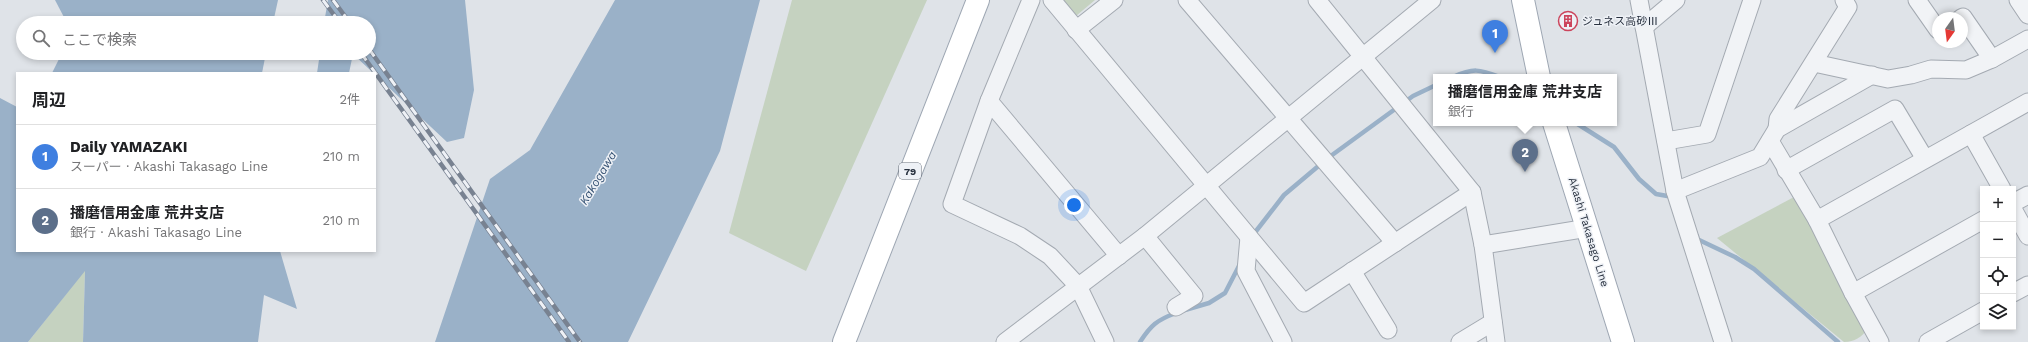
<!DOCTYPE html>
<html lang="ja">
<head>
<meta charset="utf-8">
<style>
	:root { --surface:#fff; --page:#f6f6f6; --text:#202124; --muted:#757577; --line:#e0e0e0; --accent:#111827 }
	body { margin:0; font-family:"Work Sans","Noto Sans JP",sans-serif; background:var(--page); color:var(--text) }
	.controls { position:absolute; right:12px; bottom:12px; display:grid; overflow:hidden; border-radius:0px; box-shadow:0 2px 6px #0003 }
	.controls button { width:36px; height:36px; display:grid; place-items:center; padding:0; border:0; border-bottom:1px solid var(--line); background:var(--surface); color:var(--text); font:20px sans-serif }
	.compass { position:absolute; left:1932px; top:12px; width:36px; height:36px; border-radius:50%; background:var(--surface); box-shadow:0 2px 6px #0003; rotate:194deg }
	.you { position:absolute; left:1074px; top:205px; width:14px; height:14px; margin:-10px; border:3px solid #fff; border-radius:50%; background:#1a73e8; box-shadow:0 0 0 6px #1a73e833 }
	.badge { display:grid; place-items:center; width:26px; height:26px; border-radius:50%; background:var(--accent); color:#fff; font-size:13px; font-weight:700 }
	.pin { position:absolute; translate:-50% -33px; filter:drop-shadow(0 1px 2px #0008) }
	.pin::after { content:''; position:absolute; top:21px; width:14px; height:12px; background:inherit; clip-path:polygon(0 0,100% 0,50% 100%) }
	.popup { position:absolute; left:1433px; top:74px; width:184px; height:52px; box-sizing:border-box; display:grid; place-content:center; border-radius:0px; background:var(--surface); filter:drop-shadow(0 1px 3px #0005); font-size:13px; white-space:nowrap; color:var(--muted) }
	.popup b { font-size:15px; color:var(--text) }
	.popup::after { content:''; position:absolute; left:50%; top:100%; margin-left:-8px; border:8px solid transparent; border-top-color:var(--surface) }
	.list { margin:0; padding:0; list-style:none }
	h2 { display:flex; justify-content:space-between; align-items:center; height:52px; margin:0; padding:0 16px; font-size:17px }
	h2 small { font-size:13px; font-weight:400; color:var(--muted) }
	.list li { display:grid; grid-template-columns:26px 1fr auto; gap:12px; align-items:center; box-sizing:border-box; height:64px; padding:0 16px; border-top:1px solid var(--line) }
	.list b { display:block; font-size:15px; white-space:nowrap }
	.list p { margin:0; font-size:13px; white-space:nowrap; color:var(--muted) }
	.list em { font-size:13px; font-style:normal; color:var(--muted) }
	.icon { flex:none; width:22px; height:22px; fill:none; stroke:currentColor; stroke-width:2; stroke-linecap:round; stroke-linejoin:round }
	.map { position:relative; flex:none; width:2028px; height:342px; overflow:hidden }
	.search { position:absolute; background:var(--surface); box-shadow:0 2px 6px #0003; left:16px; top:16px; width:360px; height:44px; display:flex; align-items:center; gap:10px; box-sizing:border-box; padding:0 14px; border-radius:22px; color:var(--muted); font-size:15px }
	.panel { position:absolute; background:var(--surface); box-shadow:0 2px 6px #0003; left:16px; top:72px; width:360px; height:180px; border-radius:0px }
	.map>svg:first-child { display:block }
	.green { fill:#c5d2c0 }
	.water { fill:#9ab1c8 }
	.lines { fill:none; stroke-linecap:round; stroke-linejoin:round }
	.stream { stroke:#9ab1c8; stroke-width:4.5 }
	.minor-casing { stroke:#a4aab2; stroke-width:19 }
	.major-casing { stroke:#9ea7b3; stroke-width:24 }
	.minor { stroke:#f1f3f6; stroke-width:17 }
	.major { stroke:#fff; stroke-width:22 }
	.rail-casing { stroke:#788291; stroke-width:4.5 }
	.rail { stroke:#eef1f6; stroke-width:3; stroke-dasharray:9; stroke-linecap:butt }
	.labels { text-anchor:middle; stroke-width:3; stroke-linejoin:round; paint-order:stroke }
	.shield { fill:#eef1f6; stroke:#636b76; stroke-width:1 }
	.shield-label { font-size:10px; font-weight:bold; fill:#28313f }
	.poi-label { font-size:11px; fill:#28313f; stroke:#eef1f6; text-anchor:start }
	.street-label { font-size:11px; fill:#28313f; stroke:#eef1f6 }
	.water-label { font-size:12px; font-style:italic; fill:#335072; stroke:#eef1f6 }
</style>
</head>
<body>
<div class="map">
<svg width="2028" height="342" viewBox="0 0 2028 342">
	<rect width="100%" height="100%" fill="#dfe3e8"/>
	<!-- green -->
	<g class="green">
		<polygon points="792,0 927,0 806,271 729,233"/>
		<polygon points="1063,0 1095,0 1076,16"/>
		<path d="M1794,197L1868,329C1861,337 1855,342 1844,342L1717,238Z"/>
		<polygon points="85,270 83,342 28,342"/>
	</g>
	<!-- water -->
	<g class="water">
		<polygon points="55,0 278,0 273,23 67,23"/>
		<polygon points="328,0 465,0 474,90 464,138 447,142 353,54 349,73 317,73 320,53 369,53 369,23 324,23"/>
		<polygon points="615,0 760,0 720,151 628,342 435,342 490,179 530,150"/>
		<polygon points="62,53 266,53 262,73 52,73"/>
		<polygon points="0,98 17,107 17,251 280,251 297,309 264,295 258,342 83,342 85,271 28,342 0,342"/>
	</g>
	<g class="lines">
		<!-- stream -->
		<g class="stream">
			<path d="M1453,77C1473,68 1479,69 1500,77"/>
			<polyline points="1576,123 1614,147 1639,179 1656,194 1673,197"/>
			<polyline points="1328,158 1413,96 1436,85"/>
			<polyline points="1253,235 1284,195 1322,163"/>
			<polyline points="1697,236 1697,239 1735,257 1754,269 1838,342"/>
			<polyline points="1185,310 1209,303 1225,293 1240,264"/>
			<path d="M1140,342C1151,325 1157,320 1176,313"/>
		</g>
		<!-- minor casing -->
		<g class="minor-casing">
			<g id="minor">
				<polyline points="1031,0 989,101 952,204 1020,236 1050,256 1078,286 1105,342"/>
				<polyline points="1052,0 1304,303 1472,192 1317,0"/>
				<polyline points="1187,0 1395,243"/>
				<polyline points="1639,0 1675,191 1723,342"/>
				<polyline points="1917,0 1938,30"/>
				<polyline points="2018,0 2028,15"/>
				<polyline points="1961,18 1963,17 1992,59"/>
				<polyline points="1644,27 1676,0"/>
				<polyline points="1076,30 1114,0"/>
				<polyline points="1814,63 1888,79 1911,75 1931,69 1966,70 1992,59 2028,39"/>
				<polyline points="989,101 1119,256"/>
				<polyline points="1777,129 1778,119 1848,7 1844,0"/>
				<polyline points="1971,134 2002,189"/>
				<polyline points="1666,141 1707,134 1752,0"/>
				<polyline points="1770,141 1817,220 1853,293 1880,342"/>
				<polyline points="1786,170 1895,109 1925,159"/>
				<polyline points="1675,191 1760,157 1777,129 1872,75"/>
				<polyline points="1472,192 1483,245 1496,342"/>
				<polyline points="2013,203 2028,195"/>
				<polyline points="2013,209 2028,236"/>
				<polyline points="1817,220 2028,102"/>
				<polyline points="1145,236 1194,296 1176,307"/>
				<polyline points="1249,237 1246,271 1283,342"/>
				<polyline points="1483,245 1588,228"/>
				<polyline points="1352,271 1388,330"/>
				<polyline points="1853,293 1983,220"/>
				<polyline points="2013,293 2028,285"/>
				<polyline points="1005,342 1145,236 1432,0"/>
				<polyline points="1460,342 1493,322"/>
				<polyline points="1928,342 1983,311"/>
			</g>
		</g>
		<!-- major casing -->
		<g class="major-casing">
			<g id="major">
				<polyline points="1523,0 1539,77"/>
				<polyline points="1554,123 1623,342"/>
				<polyline points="844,342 978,0"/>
			</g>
		</g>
		<!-- minor -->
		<use href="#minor" class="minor"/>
		<!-- major -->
		<use href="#major" class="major"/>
		<!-- rail casing -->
		<g class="rail-casing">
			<g id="rail">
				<polyline points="323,0 340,23"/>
				<polyline points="333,0 350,23"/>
				<polyline points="369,49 580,342"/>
				<polyline points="361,53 569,342"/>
			</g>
		</g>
		<!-- rail -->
		<use href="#rail" class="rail"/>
	</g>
	<!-- icons -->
	<defs>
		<g id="building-ring" transform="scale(1)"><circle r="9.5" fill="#eef1f6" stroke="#cc455c" stroke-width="1.5"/><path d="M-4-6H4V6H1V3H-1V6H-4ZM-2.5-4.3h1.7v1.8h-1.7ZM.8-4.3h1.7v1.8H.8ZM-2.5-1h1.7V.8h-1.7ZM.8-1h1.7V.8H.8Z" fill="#cc455c"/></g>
	</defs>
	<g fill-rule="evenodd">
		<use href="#building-ring" x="1568" y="21"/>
	</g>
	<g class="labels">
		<!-- shield labels -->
		<rect class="shield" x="899" y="163" width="22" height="16" rx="3"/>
		<g class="shield-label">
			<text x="910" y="175">79</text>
		</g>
		<!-- poi labels -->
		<g class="poi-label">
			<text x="1582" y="25">ジュネス高砂Ⅲ</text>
		</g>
		<!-- street labels -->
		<g class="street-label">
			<text transform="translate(1589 232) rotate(73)" y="4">Akashi Takasago Line</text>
		</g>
		<!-- water labels -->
		<g class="water-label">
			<text transform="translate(598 178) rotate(-59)" y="4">Kakogawa</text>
		</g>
	</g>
</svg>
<div class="controls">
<button>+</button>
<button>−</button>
<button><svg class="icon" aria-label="locate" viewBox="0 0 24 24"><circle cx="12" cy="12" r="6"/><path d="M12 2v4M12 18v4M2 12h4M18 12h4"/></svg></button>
<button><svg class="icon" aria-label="layers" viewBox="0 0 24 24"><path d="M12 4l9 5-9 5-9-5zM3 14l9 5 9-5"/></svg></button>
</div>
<svg class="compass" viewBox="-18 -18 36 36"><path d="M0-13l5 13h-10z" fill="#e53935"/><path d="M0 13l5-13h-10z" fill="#757577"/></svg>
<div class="you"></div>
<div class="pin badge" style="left:1495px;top:53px;background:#3f7fe0">1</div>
<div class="pin badge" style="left:1525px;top:172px;background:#5c6f8a">2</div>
<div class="popup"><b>播磨信用金庫 荒井支店</b>銀行</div>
<div class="search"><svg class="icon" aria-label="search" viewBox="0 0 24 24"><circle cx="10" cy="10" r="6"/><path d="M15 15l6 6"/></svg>ここで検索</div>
<section class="panel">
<h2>周辺<small>2件</small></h2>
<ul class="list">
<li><span class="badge" style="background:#3f7fe0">1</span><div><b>Daily YAMAZAKI</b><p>スーパー · Akashi Takasago Line</p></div><em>210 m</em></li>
<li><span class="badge" style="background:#5c6f8a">2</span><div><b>播磨信用金庫 荒井支店</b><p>銀行 · Akashi Takasago Line</p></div><em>210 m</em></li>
</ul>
</section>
</div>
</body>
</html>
